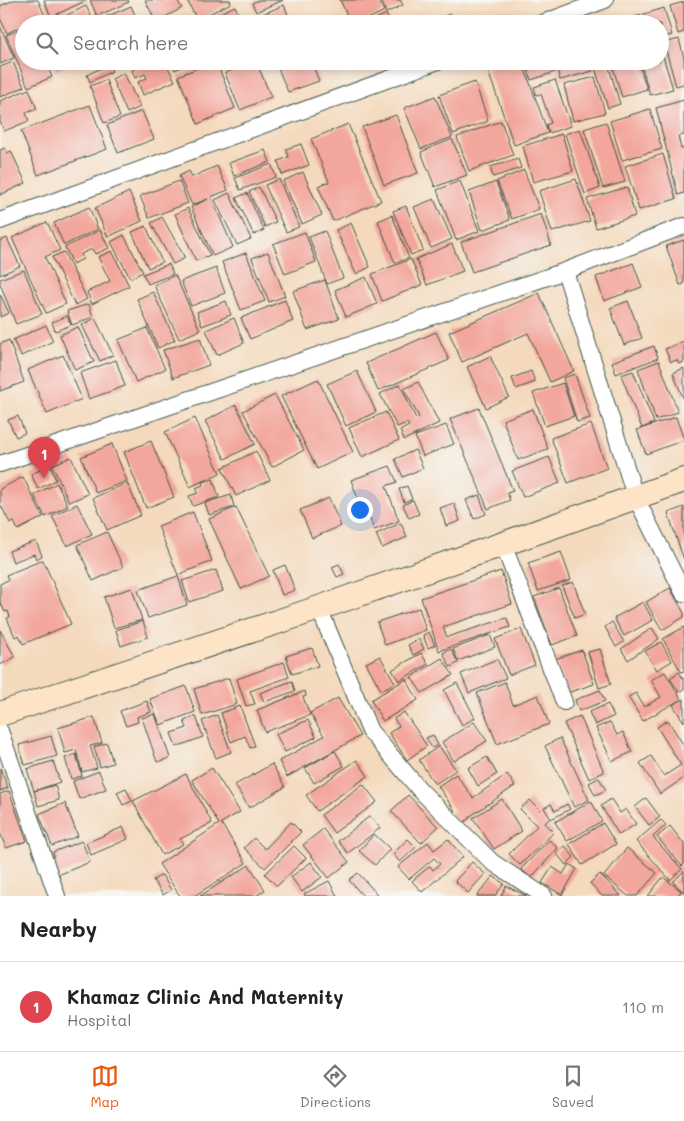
<!DOCTYPE html>
<html lang="en">
<head>
<meta charset="utf-8">
<style>
	:root { --surface:#fff; --page:#f6f6f6; --text:#222; --muted:#767676; --line:#e0e0e0; --accent:#ea580c }
	body { margin:0; font-family:Mali,sans-serif; background:var(--page); color:var(--text) }
	.you { position:absolute; left:359px; top:509px; width:18px; height:18px; margin:-12px; border:4px solid #fff; border-radius:50%; background:#1a73e8; box-shadow:0 0 0 8px #1a73e833 }
	.badge { display:grid; place-items:center; width:32px; height:32px; border-radius:50%; background:var(--accent); color:#fff; font-size:16px; font-weight:700 }
	.pin { position:absolute; translate:-50% -41px; filter:drop-shadow(0 1px 2px #0008) }
	.pin::after { content:''; position:absolute; top:26px; width:18px; height:15px; background:inherit; clip-path:polygon(0 0,100% 0,50% 100%) }
	.list { margin:0; padding:0; list-style:none }
	h2 { display:flex; justify-content:space-between; align-items:center; height:65px; margin:0; padding:0 20px; font-size:21px }
	h2 small { font-size:16px; font-weight:400; color:var(--muted) }
	.list li { display:grid; grid-template-columns:32px 1fr auto; gap:15px; align-items:center; box-sizing:border-box; height:90px; padding:0 20px; border-top:1px solid var(--line) }
	.list b { display:block; font-size:19px; white-space:nowrap }
	.list p { margin:0; font-size:16px; white-space:nowrap; color:var(--muted) }
	.list em { font-size:16px; font-style:normal; color:var(--muted) }
	.icon { flex:none; width:28px; height:28px; fill:none; stroke:currentColor; stroke-width:2; stroke-linecap:round; stroke-linejoin:round }
	.map { position:relative; flex:none; width:684px; height:896px; overflow:hidden }
	.search { position:absolute; background:var(--surface); box-shadow:0 2px 8px #0003; left:15px; right:15px; top:15px; height:55px; display:flex; align-items:center; gap:12px; box-sizing:border-box; padding:0 18px; border-radius:28px; color:var(--muted); font-size:19px }
	.sheet { height:155px; background:var(--surface) }
	nav { display:flex; justify-content:space-around; align-items:center; box-sizing:border-box; height:70px; border-top:1px solid var(--line); background:var(--surface); font-size:14px; color:var(--muted) }
	nav a { display:grid; justify-items:center; gap:2px }
	nav .on { color:var(--accent) }
	.map>svg:first-child { display:block }
	.building { fill:#f3a69b }
	.lines { fill:none; stroke-linecap:round; stroke-linejoin:round }
	.street-casing { stroke:#3f5448; stroke-width:18 }
	.secondary-casing { stroke:#3f5448; stroke-width:26 }
	.street { stroke:#fff; stroke-width:16 }
	.secondary { stroke:#fee4c6; stroke-width:24 }
</style>
</head>
<body>
<div class="map">
<svg width="684" height="896" viewBox="0 0 684 896">
	<rect width="100%" height="100%" fill="#f6f6f2"/>
	<filter id="ink" filterUnits="userSpaceOnUse"><feTurbulence type="fractalNoise" baseFrequency=".02" numOctaves="2"/><feDisplacementMap in="SourceGraphic" scale="10" xChannelSelector="R" yChannelSelector="G"/><feConvolveMatrix kernelMatrix="1 2 1 2 8 2 1 2 1" color-interpolation-filters="sRGB"/></filter>
	<filter id="wash" filterUnits="userSpaceOnUse"><feTurbulence type="fractalNoise" baseFrequency=".0096" numOctaves="4" result="noise"/><feDisplacementMap in="SourceGraphic" scale="20" xChannelSelector="R" yChannelSelector="G"/><feGaussianBlur stdDeviation="1.12" result="paint"/><feColorMatrix in="noise" values="0 0 0 0 0 0 0 0 0 0 0 0 0 0 0 0 0 1.4 0 .05"/><feComposite in="paint" operator="in"/></filter>
	<g filter="url(#wash)">
		<rect width="100%" height="100%" fill="#f4d9bc"/>
		<g id="blocks">
			<!-- building -->
			<g class="building">
				<polygon points="14,0 38,0 45,16 27,24 24,24 24,25 7,33 0,18 0,6"/>
				<polygon points="44,0 87,0 51,17"/>
				<polygon points="90,0 128,0 129,2 97,16"/>
				<polygon points="145,0 177,0 182,8 156,22"/>
				<polygon points="187,0 230,0 231,3 197,20"/>
				<polygon points="259,0 283,0 256,12 252,3"/>
				<polygon points="340,0 378,0 384,11 358,24 351,24"/>
				<polygon points="381,0 400,0 403,5 386,13"/>
				<polygon points="684,2 684,32 678,34 670,6"/>
				<polygon points="284,5 292,24 261,24 258,16"/>
				<polygon points="86,6 95,24 64,24 61,18"/>
				<polygon points="131,6 139,24 103,24 101,19"/>
				<polygon points="235,6 240,17 224,24 197,24"/>
				<polygon points="664,8 672,35 660,38 660,24 629,24 628,19"/>
				<polygon points="386,14 391,24 366,24"/>
				<polygon points="450,14 454,24 423,24"/>
				<polygon points="0,26 14,58 0,64"/>
				<polygon points="24,28 24,61 45,61 52,77 28,87 6,35"/>
				<polygon points="679,39 684,58 684,84 676,86 664,43"/>
				<polygon points="660,47 673,89 650,95 640,61 660,61"/>
				<polygon points="51,61 77,61 56,71"/>
				<polygon points="151,61 165,61 175,81 143,95 138,82 147,78 145,74 135,78 132,70"/>
				<polygon points="171,61 195,61 175,70"/>
				<polygon points="215,61 216,61 235,108 198,124 178,76"/>
				<polygon points="221,61 243,61 225,69"/>
				<polygon points="254,61 256,61 271,97 240,110 225,73"/>
				<polygon points="275,61 311,61 319,81 288,92"/>
				<polygon points="507,61 522,61 548,133 514,145 487,68"/>
				<polygon points="525,61 551,61 555,72 531,80"/>
				<polygon points="555,61 590,61 593,71 560,80"/>
				<polygon points="607,61 620,104 608,108 594,65"/>
				<polygon points="611,61 638,61 647,89 622,97"/>
				<polygon points="13,62 24,87 0,97 0,67"/>
				<polygon points="109,64 112,71 90,82 87,75"/>
				<polygon points="124,73 140,107 127,113 112,79"/>
				<polygon points="595,77 605,113 573,121 564,85"/>
				<polygon points="106,80 120,117 104,123 90,86"/>
				<polygon points="555,80 571,126 549,133 546,125 551,123 541,94 536,95 534,87"/>
				<polygon points="475,82 488,121 453,134 439,95"/>
				<polygon points="29,89 37,109 26,113 29,121 4,131 0,121 0,101"/>
				<polygon points="435,96 452,137 421,149 404,108"/>
				<polygon points="684,100 684,135 678,136 681,149 684,148 684,193 678,195 656,108"/>
				<polygon points="90,105 107,149 38,175 21,131"/>
				<polygon points="650,109 662,149 622,160 610,121"/>
				<polygon points="142,111 154,139 118,153 107,125"/>
				<polygon points="396,115 418,173 384,185 362,127"/>
				<polygon points="501,121 513,155 469,171 457,137"/>
				<polygon points="606,122 625,182 603,188 584,129"/>
				<polygon points="348,124 381,201 333,221 318,186 329,182 311,139"/>
				<polygon points="580,129 600,188 585,194 565,134"/>
				<polygon points="562,134 573,171 533,182 523,146"/>
				<polygon points="452,139 467,175 435,187 421,152"/>
				<polygon points="301,144 309,165 282,175 278,161 289,157 286,149"/>
				<polygon points="5,148 7,153 11,151 26,183 0,195 0,150"/>
				<polygon points="265,150 270,162 234,176 229,163"/>
				<polygon points="663,154 676,199 639,210 625,166"/>
				<polygon points="518,159 521,168 493,177 490,167"/>
				<polygon points="271,164 276,177 240,190 235,178"/>
				<polygon points="217,166 228,190 211,197 233,247 213,256 191,207 208,199 192,205 179,176 189,171 192,177"/>
				<polygon points="524,170 539,209 512,219 497,181"/>
				<polygon points="303,172 322,215 302,224 283,181"/>
				<polygon points="279,179 299,227 286,232 265,185"/>
				<polygon points="576,179 590,221 552,232 539,191"/>
				<polygon points="179,181 188,203 149,218 140,196"/>
				<polygon points="460,181 479,231 456,240 437,190"/>
				<polygon points="496,182 510,220 482,230 469,192"/>
				<polygon points="259,187 276,222 265,227 249,192"/>
				<polygon points="627,187 635,216 596,228 587,199"/>
				<polygon points="129,192 142,221 108,237 95,208"/>
				<polygon points="229,193 251,239 237,245 215,200"/>
				<polygon points="247,193 264,230 254,235 236,198"/>
				<polygon points="434,199 452,239 431,248 414,207"/>
				<polygon points="406,206 423,250 411,255 393,211"/>
				<polygon points="89,207 98,229 64,245 54,223"/>
				<polygon points="188,208 210,255 196,261 175,214"/>
				<polygon points="541,214 551,245 472,272 461,242"/>
				<polygon points="392,215 409,258 395,263 378,221"/>
				<polygon points="162,217 185,258 173,264 151,223"/>
				<polygon points="47,222 60,250 45,257 66,304 46,313 12,238"/>
				<polygon points="351,223 370,267 356,274 336,230"/>
				<polygon points="146,226 162,262 148,268 132,232"/>
				<polygon points="100,230 109,248 95,254 92,249 81,254 83,259 73,264 65,247"/>
				<polygon points="325,231 343,278 327,284 309,237"/>
				<polygon points="305,232 316,262 285,274 273,244"/>
				<polygon points="124,235 143,272 130,278 111,242"/>
				<polygon points="7,238 20,266 0,275 0,241"/>
				<polygon points="684,240 684,284 680,285 666,246"/>
				<polygon points="452,244 463,271 427,285 416,259"/>
				<polygon points="112,251 129,286 92,304 87,292 110,281 98,257"/>
				<polygon points="64,252 87,299 75,305 52,257"/>
				<polygon points="268,252 285,296 269,302 252,258"/>
				<polygon points="246,253 265,301 241,310 222,262"/>
				<polygon points="411,259 422,285 382,301 372,274"/>
				<polygon points="633,263 642,287 604,301 596,277"/>
				<polygon points="169,264 173,274 148,284 143,274"/>
				<polygon points="216,268 225,293 191,306 181,281"/>
				<polygon points="24,270 42,314 16,324 0,284 0,279"/>
				<polygon points="175,275 200,330 179,339 154,285"/>
				<polygon points="366,277 377,304 346,317 335,290"/>
				<polygon points="325,280 339,319 307,330 293,291"/>
				<polygon points="153,292 175,340 158,348 137,299"/>
				<polygon points="539,293 574,371 550,382 528,333 462,362 449,332"/>
				<polygon points="0,294 9,313 0,317"/>
				<polygon points="285,300 293,321 250,339 241,318"/>
				<polygon points="226,301 231,315 202,326 197,312"/>
				<polygon points="628,301 642,338 624,345 610,308"/>
				<polygon points="89,304 93,317 72,325 67,311"/>
				<polygon points="67,316 71,325 55,331 52,322"/>
				<polygon points="95,318 113,355 100,361 82,325"/>
				<polygon points="234,318 244,343 217,355 206,330"/>
				<polygon points="46,325 53,341 21,356 13,340"/>
				<polygon points="78,327 94,362 75,370 60,335"/>
				<polygon points="147,328 165,369 136,382 118,340"/>
				<polygon points="436,332 449,360 378,391 366,363"/>
				<polygon points="200,338 209,365 173,378 163,350"/>
				<polygon points="9,340 24,382 0,391 0,344"/>
				<polygon points="684,341 684,362 679,364 677,360 671,362 665,349"/>
				<polygon points="654,346 658,358 616,374 612,362"/>
				<polygon points="63,355 82,399 47,414 28,370"/>
				<polygon points="490,356 509,397 486,408 467,367"/>
				<polygon points="116,360 125,386 89,399 80,373"/>
				<polygon points="659,361 678,412 656,420 638,369"/>
				<polygon points="684,368 684,400 673,373"/>
				<polygon points="357,371 376,412 346,426 327,384"/>
				<polygon points="531,371 535,382 516,389 512,378"/>
				<polygon points="633,371 654,423 642,428 621,375"/>
				<polygon points="575,374 590,418 577,422 563,378"/>
				<polygon points="318,379 353,452 317,469 281,396"/>
				<polygon points="418,382 439,423 404,440 400,431 409,426 407,423 397,427 380,394 400,384 416,419 419,417 404,389"/>
				<polygon points="563,383 574,416 545,426 533,393"/>
				<polygon points="275,395 304,450 272,467 243,411"/>
				<polygon points="236,405 255,444 225,459 205,421"/>
				<polygon points="479,408 513,491 507,493 510,500 488,509 450,419"/>
				<polygon points="533,409 548,449 518,460 503,420"/>
				<polygon points="386,412 399,440 362,457 349,428"/>
				<polygon points="18,416 25,433 16,437 8,420"/>
				<polygon points="676,417 684,440 646,454 637,430"/>
				<polygon points="195,418 220,473 190,487 165,432"/>
				<polygon points="591,424 607,468 568,483 551,438"/>
				<polygon points="446,425 454,444 423,456 415,436"/>
				<polygon points="151,441 174,497 146,508 124,452"/>
				<polygon points="112,444 127,481 96,493 81,457"/>
				<polygon points="415,450 423,468 403,477 395,459"/>
				<polygon points="256,451 270,480 236,496 222,468"/>
				<polygon points="71,457 88,494 69,502 52,465"/>
				<polygon points="549,457 560,483 523,497 512,471"/>
				<polygon points="50,466 56,480 38,489 31,474"/>
				<polygon points="390,466 397,482 386,486 399,521 374,530 368,513 364,515 351,480"/>
				<polygon points="23,477 43,517 18,530 14,522 10,523 0,504 0,489"/>
				<polygon points="213,479 219,497 193,506 189,496 198,493 196,488 203,485 202,482"/>
				<polygon points="57,483 68,506 45,517 34,495"/>
				<polygon points="127,483 141,515 107,530 93,498"/>
				<polygon points="407,486 412,499 404,502 399,489"/>
				<polygon points="231,495 234,507 209,515 205,503"/>
				<polygon points="479,495 486,514 474,519 466,500"/>
				<polygon points="329,498 341,526 312,538 300,510"/>
				<polygon points="413,500 419,514 409,518 403,505"/>
				<polygon points="454,503 460,521 446,526 440,508"/>
				<polygon points="77,504 92,534 67,546 52,516"/>
				<polygon points="236,507 269,576 241,589 209,519"/>
				<polygon points="684,507 684,560 668,513"/>
				<polygon points="193,512 212,561 178,575 158,526"/>
				<polygon points="401,523 407,537 382,548 376,534"/>
				<polygon points="107,532 123,567 93,581 77,545"/>
				<polygon points="36,541 42,556 36,559 34,554 13,562 9,551"/>
				<polygon points="561,552 571,580 538,591 528,563"/>
				<polygon points="43,560 71,624 23,644 19,635 15,637 7,618 10,617 8,611 5,612 0,602 0,584 8,580 6,575"/>
				<polygon points="339,564 344,574 337,577 332,567"/>
				<polygon points="285,565 295,590 282,595 273,570"/>
				<polygon points="216,570 223,591 189,602 182,581"/>
				<polygon points="501,571 512,604 443,627 447,637 507,618 510,627 439,651 421,598"/>
				<polygon points="178,576 187,605 148,618 138,590"/>
				<polygon points="573,582 585,614 575,618 562,586"/>
				<polygon points="132,588 142,620 114,628 104,597"/>
				<polygon points="559,588 577,636 552,645 534,597"/>
				<polygon points="670,588 684,613 684,617 662,630 646,602"/>
				<polygon points="643,602 653,620 624,636 614,618"/>
				<polygon points="419,608 426,630 385,645 377,622"/>
				<polygon points="143,621 148,637 121,646 116,630"/>
				<polygon points="612,622 624,642 616,647 605,627"/>
				<polygon points="684,627 684,671 681,672 663,639"/>
				<polygon points="652,628 659,639 628,660 621,649"/>
				<polygon points="521,629 535,665 509,675 495,639"/>
				<polygon points="0,630 15,657 0,665"/>
				<polygon points="429,632 435,645 428,648 423,635"/>
				<polygon points="490,635 495,647 458,661 453,649"/>
				<polygon points="419,639 424,649 413,655 408,645"/>
				<polygon points="661,642 672,661 657,670 645,651"/>
				<polygon points="312,648 318,666 292,674 286,656"/>
				<polygon points="451,649 458,663 450,667 443,653"/>
				<polygon points="600,649 611,684 599,688 588,652"/>
				<polygon points="582,650 594,684 567,693 555,659"/>
				<polygon points="421,653 428,664 399,681 392,670"/>
				<polygon points="380,656 395,683 381,690 366,663"/>
				<polygon points="442,658 453,675 422,693 411,677"/>
				<polygon points="497,659 506,678 469,693 461,674"/>
				<polygon points="284,662 289,677 250,691 255,704 246,706 237,679"/>
				<polygon points="665,672 681,699 643,721 628,697 636,693 644,707 661,697 651,680"/>
				<polygon points="679,672 684,680 684,689 679,692 670,678"/>
				<polygon points="229,678 237,704 202,715 194,689"/>
				<polygon points="406,679 418,700 383,721 371,700"/>
				<polygon points="292,681 295,691 264,702 260,693"/>
				<polygon points="505,682 513,705 538,695 549,724 497,744 477,693"/>
				<polygon points="457,683 475,718 462,725 444,690"/>
				<polygon points="186,686 195,712 160,725 150,699"/>
				<polygon points="600,690 605,701 579,711 575,700"/>
				<polygon points="305,691 306,696 303,697 310,715 265,732 257,710"/>
				<polygon points="338,698 360,736 287,777 279,761 324,736 310,713"/>
				<polygon points="684,699 684,722 673,705"/>
				<polygon points="147,701 151,712 137,717 138,722 126,726 120,711"/>
				<polygon points="608,704 614,716 595,725 589,712"/>
				<polygon points="240,706 255,746 250,748 245,736 231,742 221,713"/>
				<polygon points="404,712 427,746 407,760 389,733 399,726 394,719"/>
				<polygon points="155,714 170,758 157,762 142,718"/>
				<polygon points="217,715 231,752 216,758 202,721"/>
				<polygon points="196,716 203,737 176,747 171,733 187,728 184,721"/>
				<polygon points="580,716 604,772 589,779 564,723"/>
				<polygon points="94,717 102,743 90,746 97,768 82,772 76,750 65,753 58,728"/>
				<polygon points="308,720 316,737 285,752 276,734"/>
				<polygon points="668,720 684,746 684,778 660,794 640,763 651,756 664,776 681,765 657,727"/>
				<polygon points="474,722 487,741 454,761 442,742"/>
				<polygon points="610,722 617,735 623,732 632,752 612,761 596,728"/>
				<polygon points="433,735 438,745 432,748 426,738"/>
				<polygon points="51,736 57,756 25,765 19,745"/>
				<polygon points="560,738 589,800 574,807 545,746"/>
				<polygon points="107,743 113,763 100,767 94,747"/>
				<polygon points="439,746 456,770 435,784 419,760"/>
				<polygon points="335,751 344,766 314,783 305,768"/>
				<polygon points="76,754 82,776 71,779 65,758"/>
				<polygon points="487,757 497,774 478,786 468,768"/>
				<polygon points="357,760 368,776 317,811 306,795"/>
				<polygon points="53,761 60,782 34,791 27,769"/>
				<polygon points="272,764 285,787 249,808 235,785"/>
				<polygon points="0,768 8,788 0,791"/>
				<polygon points="212,768 240,812 221,823 246,863 194,896 180,896 159,864 219,824 192,780"/>
				<polygon points="99,771 106,789 79,799 73,781"/>
				<polygon points="186,774 212,823 180,839 183,844 162,855 133,801"/>
				<polygon points="456,774 473,798 507,774 515,786 469,817 470,818 460,825 451,813 455,811 438,786"/>
				<polygon points="599,778 606,790 595,795 589,783"/>
				<polygon points="363,784 377,802 334,833 321,815"/>
				<polygon points="55,785 59,800 38,806 34,791"/>
				<polygon points="126,788 132,801 123,805 117,792"/>
				<polygon points="9,791 27,841 6,848 0,833 0,794"/>
				<polygon points="408,795 438,827 421,843 391,811"/>
				<polygon points="646,798 660,817 649,825 635,807"/>
				<polygon points="502,799 522,831 494,849 473,818"/>
				<polygon points="611,799 620,813 626,809 636,824 619,835 601,806"/>
				<polygon points="530,800 549,819 545,823 554,832 520,865 509,854 537,826 520,809"/>
				<polygon points="591,801 602,821 567,841 555,822"/>
				<polygon points="65,803 78,836 52,846 39,814"/>
				<polygon points="551,804 555,811 567,804 570,809 551,819 544,808"/>
				<polygon points="370,816 380,828 348,853 338,841"/>
				<polygon points="661,820 666,825 653,837 682,869 670,880 636,841"/>
				<polygon points="291,822 301,832 265,868 244,848 254,838 265,849"/>
				<polygon points="603,823 616,844 582,865 569,844"/>
				<polygon points="670,826 684,844 684,864 682,866 657,837"/>
				<polygon points="123,827 128,839 91,855 86,843"/>
				<polygon points="323,829 349,862 329,878 303,845"/>
				<polygon points="374,834 390,849 375,865 359,851"/>
				<polygon points="408,839 416,847 400,862 393,854"/>
				<polygon points="448,839 463,857 422,892 412,881 430,866 433,870 440,864 434,858 409,879 398,867 428,842 434,850"/>
				<polygon points="549,840 558,848 531,878 521,869"/>
				<polygon points="82,841 90,862 58,875 50,857 54,856 53,852"/>
				<polygon points="294,846 306,858 277,886 265,874"/>
				<polygon points="565,846 574,857 566,865 556,853"/>
				<polygon points="627,848 657,873 637,896 628,896 604,876"/>
				<polygon points="311,862 322,877 302,892 291,877"/>
				<polygon points="472,862 485,874 468,893 455,881"/>
				<polygon points="569,864 577,869 562,895 542,883 552,867 563,874"/>
				<polygon points="249,865 265,890 256,896 200,896"/>
				<polygon points="684,871 684,891 683,892 673,882"/>
				<polygon points="358,873 377,894 374,896 363,896 349,880"/>
				<polygon points="600,874 621,896 602,896 590,883"/>
				<polygon points="162,875 171,890 163,895 153,880"/>
				<polygon points="493,876 504,884 495,896 477,896"/>
				<polygon points="663,877 681,891 678,896 648,896"/>
				<polygon points="329,881 337,896 305,896 304,894"/>
				<polygon points="506,886 527,896 501,896"/>
			</g>
		</g>
	</g>
	<g filter="url(#ink)">
		<use href="#blocks" fill-opacity="0" stroke="#3f5448" stroke-width="1"/>
		<g class="lines">
			<!-- street casing -->
			<g class="street-casing">
				<g id="street">
					<polyline points="540,24 605,0"/>
					<polyline points="0,221 438,61"/>
					<polyline points="565,271 635,496 684,594"/>
					<polyline points="0,464 565,271 684,226"/>
					<polyline points="503,544 564,702"/>
					<polyline points="319,608 370,731 420,790 492,862 544,896"/>
					<polyline points="0,731 57,896"/>
				</g>
			</g>
			<!-- secondary casing -->
			<g class="secondary-casing">
				<polyline id="secondary" points="0,714 319,608 503,544 684,480"/>
			</g>
			<!-- street -->
			<use href="#street" class="street"/>
			<!-- secondary -->
			<use href="#secondary" class="secondary"/>
		</g>
	</g>
</svg>
<div class="you"></div>
<div class="pin badge" style="left:44px;top:478px;background:#e0444e">1</div>
<div class="search"><svg class="icon" aria-label="search" viewBox="0 0 24 24"><circle cx="10" cy="10" r="6"/><path d="M15 15l6 6"/></svg>Search here</div>
</div>
<section class="sheet">
<h2>Nearby<small></small></h2>
<ul class="list">
<li><span class="badge" style="background:#e0444e">1</span><div><b>Khamaz Clinic And Maternity</b><p>Hospital</p></div><em>110 m</em></li>
</ul>
</section>
<nav>
<a class="on"><svg class="icon" aria-label="map" viewBox="0 0 24 24"><path d="M3 6l6-2 6 2 6-2v14l-6 2-6-2-6 2zM9 4v14M15 6v14"/></svg>Map</a>
<a><svg class="icon" aria-label="directions" viewBox="0 0 24 24"><path d="M12 3l9 9-9 9-9-9zM9 14v-3h6M13 9l2 2-2 2"/></svg>Directions</a>
<a><svg class="icon" aria-label="saved" viewBox="0 0 24 24"><path d="M7 4h10v16l-5-4-5 4z"/></svg>Saved</a>
</nav>
</body>
</html>
